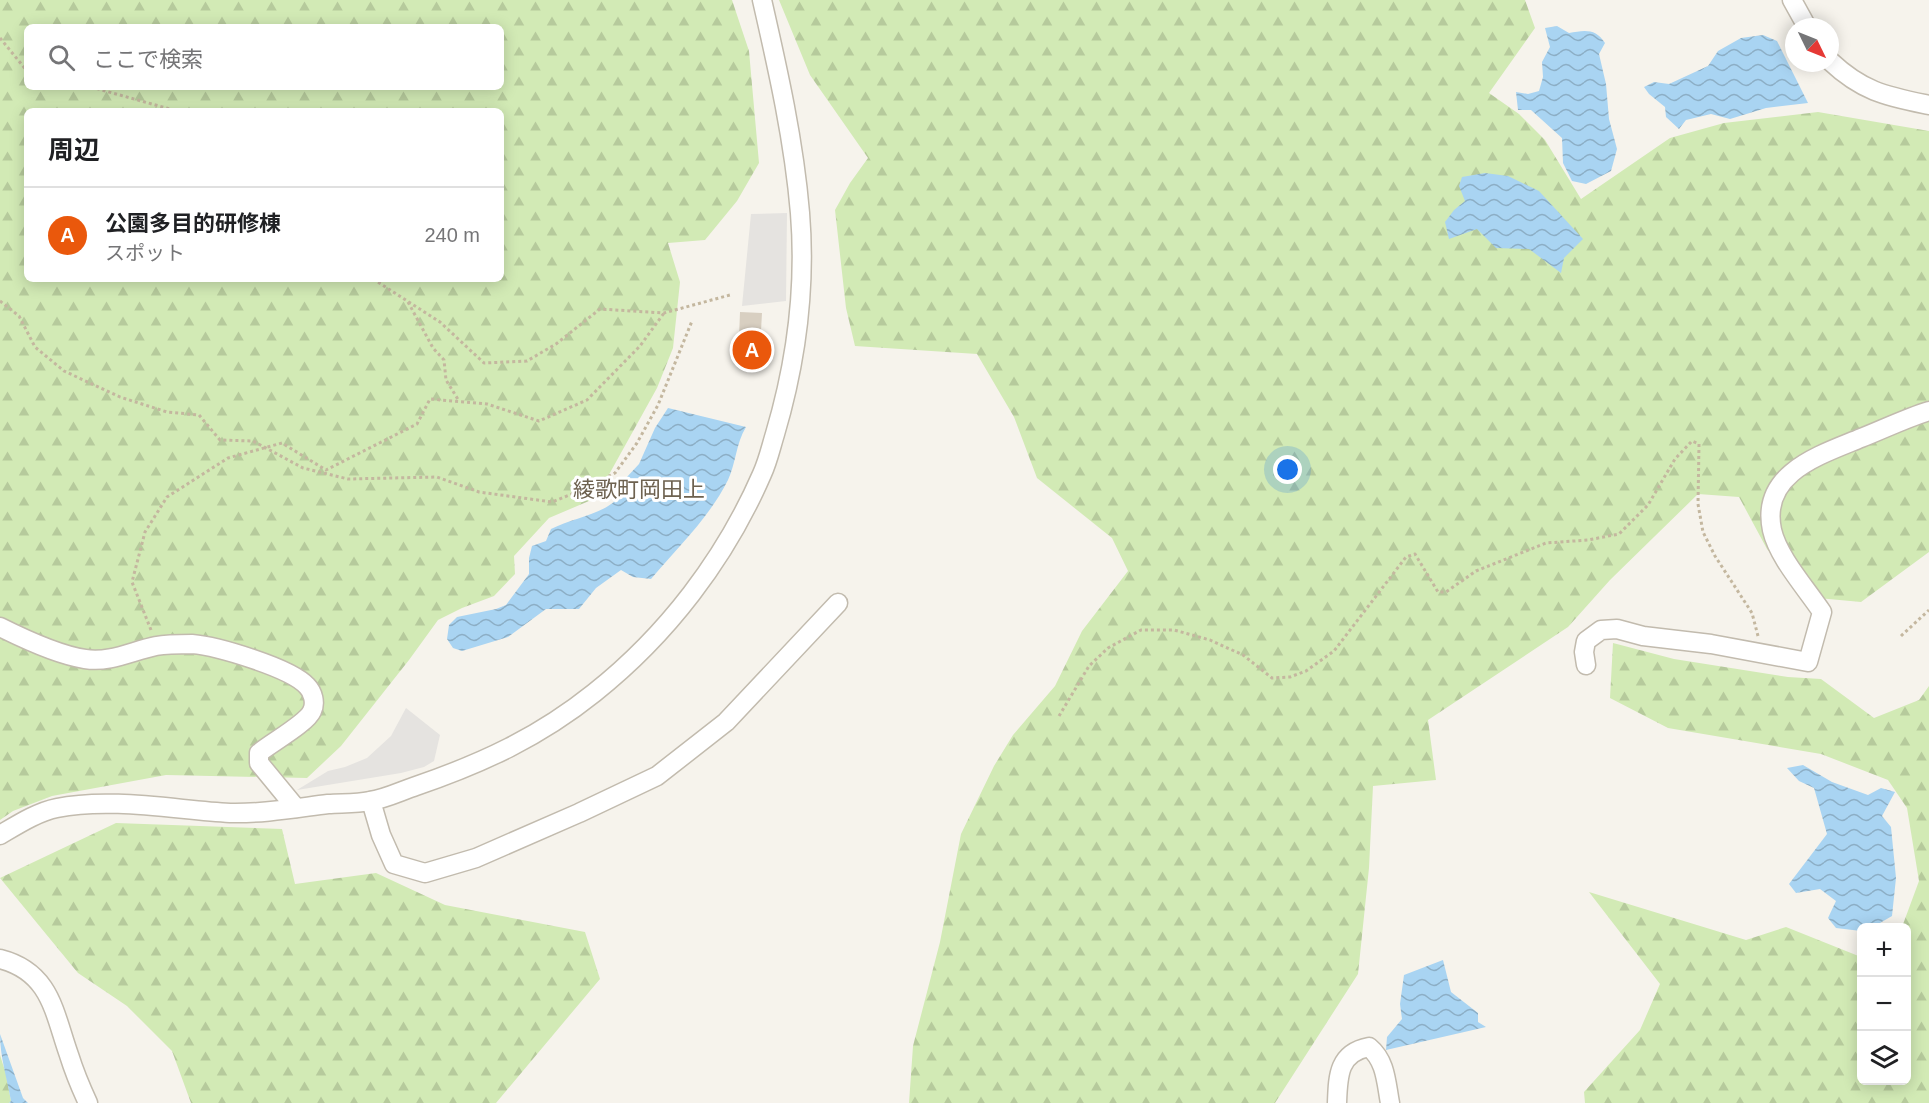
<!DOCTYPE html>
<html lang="ja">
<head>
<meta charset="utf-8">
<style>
	:root { --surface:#fff; --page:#f2f2f2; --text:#202124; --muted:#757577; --line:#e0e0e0; --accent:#ea580c }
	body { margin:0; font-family:Helvetica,"Noto Sans JP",sans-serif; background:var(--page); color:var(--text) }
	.controls { position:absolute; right:18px; bottom:18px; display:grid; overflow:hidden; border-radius:9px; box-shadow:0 3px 15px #0003 }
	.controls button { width:54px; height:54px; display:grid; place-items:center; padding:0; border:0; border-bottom:2px solid var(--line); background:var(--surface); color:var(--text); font:30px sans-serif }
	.compass { position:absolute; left:1785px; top:18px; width:54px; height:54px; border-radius:50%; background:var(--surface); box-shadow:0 3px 15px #0003; rotate:133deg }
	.you { position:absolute; left:1288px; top:470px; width:21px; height:21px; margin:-15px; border:4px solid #fff; border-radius:50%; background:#1a73e8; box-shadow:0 0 0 9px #1a73e833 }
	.badge { display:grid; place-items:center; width:39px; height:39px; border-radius:50%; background:var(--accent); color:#fff; font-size:20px; font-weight:700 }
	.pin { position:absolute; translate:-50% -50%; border:3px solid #fff; box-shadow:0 2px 6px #0006 }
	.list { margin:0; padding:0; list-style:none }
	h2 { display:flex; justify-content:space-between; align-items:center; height:78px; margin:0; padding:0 24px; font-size:26px }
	h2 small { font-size:20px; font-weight:400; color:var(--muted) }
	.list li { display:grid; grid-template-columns:39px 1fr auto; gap:18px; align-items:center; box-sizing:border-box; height:96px; padding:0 24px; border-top:2px solid var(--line) }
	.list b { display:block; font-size:22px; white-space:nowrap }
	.list p { margin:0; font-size:20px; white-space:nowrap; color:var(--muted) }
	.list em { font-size:20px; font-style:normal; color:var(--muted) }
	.icon { flex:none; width:33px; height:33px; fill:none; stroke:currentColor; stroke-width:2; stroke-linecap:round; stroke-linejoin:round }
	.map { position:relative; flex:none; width:1929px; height:1103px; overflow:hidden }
	.search { position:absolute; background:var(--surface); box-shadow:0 3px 15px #0003; left:24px; top:24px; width:480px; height:66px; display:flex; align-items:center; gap:15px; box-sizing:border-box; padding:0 21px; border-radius:9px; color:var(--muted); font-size:22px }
	.panel { position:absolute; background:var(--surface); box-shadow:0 3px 15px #0003; left:24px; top:108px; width:480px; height:174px; border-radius:9px }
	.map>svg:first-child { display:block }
	.forest { fill:url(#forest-firs); fill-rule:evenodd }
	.parking { fill:#e5e3e0 }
	.water { fill:url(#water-waves) }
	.building { fill:#d8cfc1 }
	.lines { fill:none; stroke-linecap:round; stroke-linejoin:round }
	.minor-casing { stroke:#c2bbae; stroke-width:21 }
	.path { stroke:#c4b79f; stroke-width:3; stroke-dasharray:3 3; stroke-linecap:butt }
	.minor { stroke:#fff; stroke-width:18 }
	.labels { text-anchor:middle; stroke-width:6; stroke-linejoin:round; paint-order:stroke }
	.quarter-label { font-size:22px; fill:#6e6250; stroke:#fff }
</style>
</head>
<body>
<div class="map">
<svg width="1929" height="1103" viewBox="0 0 1929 1103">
	<defs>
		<pattern id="forest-firs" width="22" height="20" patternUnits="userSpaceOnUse" patternTransform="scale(1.5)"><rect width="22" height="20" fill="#d2eab5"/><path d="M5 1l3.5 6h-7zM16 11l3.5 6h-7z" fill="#b6ca9c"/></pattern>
		<pattern id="water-waves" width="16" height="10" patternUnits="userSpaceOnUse" patternTransform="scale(1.5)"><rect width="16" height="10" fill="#a9d4f2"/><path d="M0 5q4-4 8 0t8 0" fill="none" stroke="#8caec5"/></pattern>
	</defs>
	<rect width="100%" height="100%" fill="#f6f3ec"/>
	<!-- forest -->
	<g class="forest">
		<path d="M0,0H732L749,51L759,163L737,201L705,240L668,243L680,282L673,348L657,388L596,498L549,518L514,556L515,574L494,596L462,608L438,620L409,660L341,746L307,778L166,775L52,796L13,811L0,820ZM27,27H501V87H27ZM27,111H501V279H27Z"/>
		<polygon points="779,0 1525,0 1535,28 1489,93 1519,114 1545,140 1581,199 1670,138 1724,123 1818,112 1929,131 1929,552 1861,602 1807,597 1767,549 1739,497 1698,494 1610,580 1568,627 1428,720 1436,780 1373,786 1369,868 1358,974 1275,1103 909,1103 913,1046 940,942 961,834 994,766 1013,735 1055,686 1082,631 1128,571 1112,538 1037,478 1014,417 977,354 855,346 846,308 835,210 850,183 868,158 810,75"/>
		<polygon points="1613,643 1674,659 1788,677 1821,679 1874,718 1919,700 1929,686 1929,1103 1585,1103 1584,1092 1640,1030 1660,984 1589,892 1746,940 1786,927 1861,957 1862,1080 1906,1080 1906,928 1902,927 1919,881 1907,808 1888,780 1821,754 1668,728 1610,698"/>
		<polygon points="116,823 282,829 295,884 376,873 445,905 585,932 600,979 496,1103 191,1103 172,1051 127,1006 78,973 0,878"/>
		<polygon points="0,1055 6,1074 11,1101 9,1103 0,1103"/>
	</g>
	<!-- parking -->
	<g class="parking">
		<polygon points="787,213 786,301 742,306 751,214"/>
		<polygon points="406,708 440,735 434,761 424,767 401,773 297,790 328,771 345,767 367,758 391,736"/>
	</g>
	<!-- water -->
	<g class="water">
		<path d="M1557,26L1569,33C1584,30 1596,28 1605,43L1599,54L1606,84L1609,119L1617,149L1611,171L1586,184L1572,181L1563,163L1562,138L1531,110H1518L1516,92L1528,94L1539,91L1543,77L1542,62L1550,47L1545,28Z"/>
		<polygon points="1763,35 1777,41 1808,103 1766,108 1730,119 1711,114 1686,120 1679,129 1666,117 1665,107 1649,94 1644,87 1654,82 1669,84 1708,66 1718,51 1741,38"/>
		<polygon points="1485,173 1508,176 1539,191 1583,239 1564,258 1561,273 1529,249 1496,248 1477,229 1449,239 1445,222 1454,210 1465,201 1459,186 1462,177"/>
		<path d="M668,408L746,427C736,443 736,463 728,480C709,518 678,547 651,579L633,577L621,570L596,588L579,609H546L508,637L462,651L453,648L447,639L449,625L457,617L496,609L506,605L529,574V558L532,546L546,541L551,529C578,515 624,513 626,478L639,464L655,428Z"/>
		<polygon points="1803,765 1832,782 1868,795 1881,788 1895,792 1882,816 1891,827 1896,878 1892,916 1873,927 1862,928 1861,931 1836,928 1828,918 1836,901 1820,889 1796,893 1789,884 1827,834 1814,788 1799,781 1787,768"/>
		<polygon points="1443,960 1451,992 1478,1013 1478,1022 1486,1027 1386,1050 1387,1037 1402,1019 1400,1004 1404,975"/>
		<path d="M0,1034L23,1098L28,1103H9L11,1101C7,1078 0,1057 0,1034Z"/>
	</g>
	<!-- building -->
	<polygon class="building" points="740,312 762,313 759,366 743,362 747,338 739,338"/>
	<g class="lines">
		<!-- minor casing -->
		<g class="minor-casing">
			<g id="minor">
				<polyline points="1792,0 1807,27"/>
				<path d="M1830,61C1863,92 1886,96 1929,105"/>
				<path d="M0,627C24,639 58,655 85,659C110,663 132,651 156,646C167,644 182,644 192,644C217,646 291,668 307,686C313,692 316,703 312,711C307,723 271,743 259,753V763L296,808"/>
				<path d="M1586,665L1584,652L1586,641L1601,630L1617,629L1643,636L1711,644L1808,662L1822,612C1806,588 1778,557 1772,530C1760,473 1820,455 1861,438C1884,429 1906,418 1929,411"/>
				<polyline points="371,801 381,835 394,864 425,873 476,858 579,813 657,776 726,722 838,603"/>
				<path d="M0,835C17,825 37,812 57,808C110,797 176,810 230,813C262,814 296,808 328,804C342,803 356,804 370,801C385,799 401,791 416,786C483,763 539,737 594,693C667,635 725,559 762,474C768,461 771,447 775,434C796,363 806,287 800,213C794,141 778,70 762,0"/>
				<path d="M0,959C51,972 54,1013 69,1055C74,1071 81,1088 88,1103"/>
				<path d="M1337,1103C1338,1076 1338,1053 1369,1047C1386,1061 1386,1082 1390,1103"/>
			</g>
		</g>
		<!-- path -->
		<g class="path">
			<polyline points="0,38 27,71"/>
			<polyline points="91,87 177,111"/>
			<polyline points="373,279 440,322 484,363 527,361 556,344 600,309 664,313 730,295"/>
			<polyline points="0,301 19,316 35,347 64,371 120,397 167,412 199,415 220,440 253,441 303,468 348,479 437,477 479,492 552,502 582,490 615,473 637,443 658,405 692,321"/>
			<polyline points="408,302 433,348 444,360 446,380 459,401"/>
			<polyline points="151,630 132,582 145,532 167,497 228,458 282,443 326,470 417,424 430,399 487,404 539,421 587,400 640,346 664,313"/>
			<polyline points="1901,636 1929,610"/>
			<polyline points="1059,716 1089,666 1108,648 1141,630 1174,630 1210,640 1243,655 1272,678 1290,677 1306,671 1334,651 1406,557 1415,554 1438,592 1446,592 1476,571 1546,543 1588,540 1619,534 1648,505 1675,459 1692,441 1699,444 1698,504 1703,532 1715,556 1752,613 1758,636"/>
		</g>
		<!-- minor -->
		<use href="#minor" class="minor"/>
	</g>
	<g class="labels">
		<!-- quarter labels -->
		<g class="quarter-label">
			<text x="639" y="497">綾歌町岡田上</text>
		</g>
	</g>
</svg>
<div class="controls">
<button>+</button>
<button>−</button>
<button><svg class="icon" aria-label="layers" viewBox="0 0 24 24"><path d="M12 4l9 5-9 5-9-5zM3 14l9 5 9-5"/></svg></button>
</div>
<svg class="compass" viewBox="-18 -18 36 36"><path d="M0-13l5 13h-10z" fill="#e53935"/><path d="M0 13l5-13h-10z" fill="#757577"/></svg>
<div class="you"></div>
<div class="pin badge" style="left:752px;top:350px">A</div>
<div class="search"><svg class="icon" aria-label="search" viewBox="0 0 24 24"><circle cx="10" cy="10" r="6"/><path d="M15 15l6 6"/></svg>ここで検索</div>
<section class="panel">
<h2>周辺<small></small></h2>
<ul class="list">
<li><span class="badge">A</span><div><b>公園多目的研修棟</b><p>スポット</p></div><em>240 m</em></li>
</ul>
</section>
</div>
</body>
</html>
